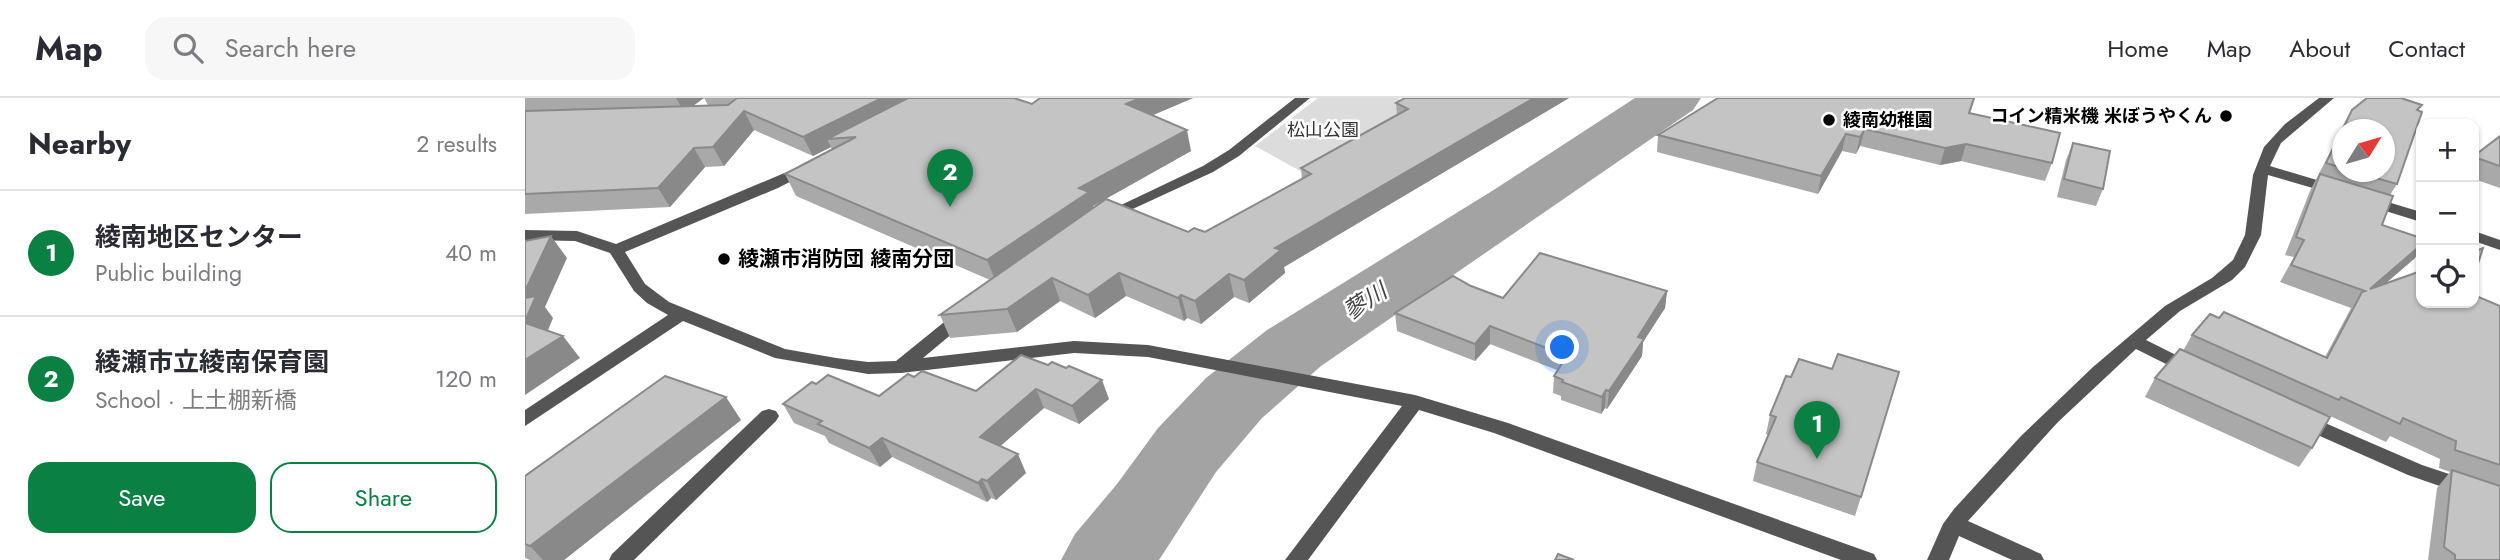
<!DOCTYPE html>
<html lang="en">
<head>
<meta charset="utf-8">
<style>
	:root { --surface:#fff; --page:#f7f7f7; --text:#2b2b33; --muted:#7c7c81; --line:#e1e1e2; --accent:#0b8043 }
	body { margin:0; font-family:Jost,"Noto Sans JP",sans-serif; background:var(--page); color:var(--text) }
	.controls { position:absolute; right:21px; top:21px; display:grid; overflow:hidden; border-radius:14px; box-shadow:0 2px 5px #0004 }
	.controls button { width:63px; height:63px; display:grid; place-items:center; padding:0; border:0; border-bottom:2px solid var(--line); background:var(--surface); color:var(--text); font:35px sans-serif }
	.compass { position:absolute; left:1807px; top:21px; width:63px; height:63px; border-radius:50%; background:var(--surface); box-shadow:0 2px 5px #0004; rotate:53deg }
	.you { position:absolute; left:1038px; top:250px; width:24px; height:24px; margin:-18px; border:5px solid #fff; border-radius:50%; background:#1a73e8; box-shadow:0 0 0 10px #1a73e833 }
	.badge { display:grid; place-items:center; width:46px; height:46px; border-radius:50%; background:var(--accent); color:#fff; font-size:23px; font-weight:700 }
	.pin { position:absolute; translate:-50% -58px; filter:drop-shadow(0 2px 4px #0008) }
	.pin::after { content:''; position:absolute; top:37px; width:24px; height:21px; background:inherit; clip-path:polygon(0 0,100% 0,50% 100%) }
	.list { margin:0; padding:0; list-style:none }
	h2 { display:flex; justify-content:space-between; align-items:center; height:91px; margin:0; padding:0 28px; font-size:30px }
	h2 small { font-size:23px; font-weight:400; color:var(--muted) }
	.list li { display:grid; grid-template-columns:46px 1fr auto; gap:21px; align-items:center; box-sizing:border-box; height:126px; padding:0 28px; border-top:2px solid var(--line) }
	.list b { display:block; font-size:26px; white-space:nowrap }
	.list p { margin:0; font-size:23px; white-space:nowrap; color:var(--muted) }
	.list em { font-size:23px; font-style:normal; color:var(--muted) }
	.actions { display:flex; gap:14px; padding:21px 28px }
	.actions a { flex:1; padding:16px 0; border:2px solid var(--accent); border-radius:21px; text-align:center; font-size:24px; color:var(--accent) }
	.actions .main { background:var(--accent); color:#fff }
	.icon { flex:none; width:38px; height:38px; fill:none; stroke:currentColor; stroke-width:2; stroke-linecap:round; stroke-linejoin:round }
	.map { position:relative; flex:none; width:1975px; height:462px; overflow:hidden }
	header { display:flex; align-items:center; gap:42px; box-sizing:border-box; height:98px; padding:0 35px; background:var(--surface); border-bottom:2px solid var(--line) }
	header strong { font-size:33px }
	nav { display:flex; gap:38px; margin-inline-start:auto; font-size:24px }
	.search { width:490px; height:63px; background:var(--page); display:flex; align-items:center; gap:18px; box-sizing:border-box; padding:0 24px; border-radius:21px; color:var(--muted); font-size:26px }
	main { display:flex }
	aside { flex:1; background:var(--surface) }
	.map>svg:first-child { display:block }
	.green { fill:#dcdcdc }
	.lines { fill:none; stroke-linecap:round; stroke-linejoin:round }
	.river { fill:#a3a3a3; fill-rule:evenodd }
	.minor { fill:#555; fill-rule:evenodd }
	.wall { fill:#a9a9a9; fill-rule:evenodd }
	.shaded-wall { fill:#898989 }
	.building { fill:#c4c4c4; stroke:#898989; stroke-width:2 }
	.poi-dot { fill:#000; stroke:#fff; stroke-width:2.5 }
	.labels { text-anchor:middle; stroke-width:5; stroke-linejoin:round; paint-order:stroke }
	.far-poi-label { font-size:18px; font-weight:bold; fill:#000; stroke:#fff; text-anchor:end }
	.far-park-label { font-size:18px; fill:#333; stroke:#fff }
	.poi-label { font-size:21px; font-weight:bold; fill:#000; stroke:#fff; text-anchor:start }
	.water-label { font-size:23px; font-style:italic; fill:#444; stroke:#fff }
</style>
</head>
<body>
<header>
<strong>Map</strong>
<div class="search"><svg class="icon" aria-label="search" viewBox="0 0 24 24"><circle cx="10" cy="10" r="6"/><path d="M15 15l6 6"/></svg>Search here</div>
<nav><a>Home</a><a>Map</a><a>About</a><a>Contact</a></nav>
</header>
<main>
<aside>
<h2>Nearby<small>2 results</small></h2>
<ul class="list">
<li><span class="badge">1</span><div><b>綾南地区センター</b><p>Public building</p></div><em>40 m</em></li>
<li><span class="badge">2</span><div><b>綾瀬市立綾南保育園</b><p>School · 上土棚新橋</p></div><em>120 m</em></li>
</ul>
<div class="actions"><a class="main">Save</a><a>Share</a></div>
</aside>
<div class="map">
<svg width="1975" height="462" viewBox="0 0 1975 462">
	<rect width="100%" height="100%" fill="#fff"/>
	<!-- green -->
	<polygon class="green" points="793,0 872,0 896,11 779,75 730,48"/>
	<g class="lines">
		<!-- river -->
		<polygon class="river" points="1110,0 1176,0 1168,12 796,268 737,320 691,374 634,462 536,462 550,436 592,386 633,330 681,280 742,232 967,93"/>
		<!-- minor -->
		<g class="minor">
			<polygon points="770,0 785,0 714,58 688,74 586,121 576,121 573,118 678,68 704,52"/>
			<polygon points="1794,0 1809,0 1756,45 1745,68 1815,89 1817,92 1815,95 1805,95 1743,77 1736,137 1720,169 1707,182 1655,213 1621,242 1671,267 1674,271 1671,275 1659,275 1611,251 1533,324 1443,423 1516,456 1519,462 1487,462 1434,438 1424,462 1402,462 1418,426 1429,411 1496,338 1568,269 1640,208 1687,180 1708,162 1720,137 1728,77 1739,49 1760,26"/>
			<polygon points="283,65 288,66 290,69 288,72 253,90 100,154 120,186 144,204 260,251 311,260 343,264 371,263 434,212 440,210 449,216 446,220 398,260 549,243 623,247 890,297 983,325 1349,456 1352,462 1316,462 969,335 894,312 783,462 760,462 877,308 623,259 549,255 376,275 343,276 250,260 158,223 0,328 0,312 143,217 122,205 109,193 85,155 50,143 0,142 0,132 52,133 91,146"/>
			<polygon points="1843,98 1896,114 1896,124 1838,106 1835,103"/>
			<polygon points="1949,133 1975,142 1975,152 1949,143"/>
			<polygon points="244,311 251,313 254,318 251,323 109,462 84,462 87,456 237,313"/>
			<polygon points="1777,315 1897,367 1975,393 1975,409 1883,377 1770,327 1767,322 1770,317"/>
		</g>
	</g>
	<!-- wall -->
	<g class="wall">
		<path d="M0,0H489L507,6L515,0H668L628,17L666,53L568,108V110L663,134H680L777,81L776,70L872,17L871,5L880,0H1044L759,169L760,175L724,205L709,199L676,226L662,220L659,223L601,198L570,220L535,203L492,234L425,240L415,217L465,182L271,98L260,76L307,52L306,49L288,58L229,32L199,68L180,69L145,109L0,116ZM179,0L183,7L168,8Z"/>
		<polygon points="1450,0 1445,15 1527,65 1520,83 1436,63 1415,67 1335,48 1331,56 1317,53 1293,96 1132,54 1133,37"/>
		<path d="M1827,12L1894,13L1872,86L1865,97L1857,127L1890,160L1860,186L1896,205L1975,208V462H1903L1912,390L1925,374L1914,370L1915,361L1865,338L1861,344L1803,317L1787,350L1774,369L1620,299L1630,280L1658,253L1667,237L1800,259L1826,210L1755,184L1769,159L1760,157L1785,93ZM1817,32L1859,74H1817Z"/>
		<polygon points="1975,38 1975,90 1949,81 1949,58"/>
		<polygon points="1548,45 1578,91 1571,108 1532,99 1541,62"/>
		<polygon points="946,188 978,200 1142,193 1140,210 1118,244 1117,258 1082,311 1080,310 1076,316 1036,302 1036,298 1028,295 1029,278 1032,272 965,246 950,263 872,233 870,215"/>
		<polygon points="496,257 584,301 554,326 519,310 475,348 501,375 471,402 466,400 462,404 367,359 355,369 304,345 300,338 269,325 258,306 291,286 354,298 389,279 451,293"/>
		<polygon points="1307,271 1336,399 1330,418 1228,383 1232,364 1243,337 1241,336 1245,317 1266,279"/>
		<polygon points="216,322 39,462 5,462 0,460 0,378"/>
	</g>
	<!-- shaded-wall -->
	<g class="shaded-wall">
		<polygon points="151,0 179,0 159,14"/>
		<polygon points="357,0 402,0 302,41 306,49 288,58 278,39"/>
		<polygon points="615,0 668,0 607,26 601,6"/>
		<polygon points="1009,0 1044,0 759,169 760,175 724,205 719,182 750,150"/>
		<polygon points="219,13 229,32 199,68 188,49"/>
		<polygon points="1340,31 1335,48 1331,56 1335,39"/>
		<polygon points="662,32 666,53 568,108 570,116 471,184 462,162 554,90"/>
		<polygon points="1321,36 1317,53 1293,96 1296,78"/>
		<polygon points="1441,46 1436,63 1415,67 1420,50"/>
		<polygon points="169,50 180,69 145,109 133,90"/>
		<polygon points="26,138 42,160 20,209 28,220 17,247 0,226 0,193"/>
		<polygon points="1896,147 1896,151 1890,160 1833,209 1845,191"/>
		<polygon points="594,175 601,198 570,220 563,197"/>
		<polygon points="704,176 709,199 676,226 670,203"/>
		<polygon points="527,180 535,203 492,234 482,211"/>
		<polygon points="1142,193 1140,210 1118,244 1117,258 1082,311 1084,293 1113,239"/>
		<polygon points="656,197 662,220 659,223 653,200"/>
		<polygon points="965,228 965,246 950,263 950,246"/>
		<polygon points="38,238 55,260 0,297 0,262"/>
		<polygon points="577,282 584,301 554,326 547,308"/>
		<polygon points="511,291 519,310 464,358 455,339"/>
		<polygon points="1081,292 1080,310 1076,316 1077,299"/>
		<polygon points="201,299 216,322 39,462 18,462 5,448"/>
		<polygon points="357,340 367,359 355,369 344,350"/>
		<polygon points="493,356 501,375 471,402 462,383"/>
		<polygon points="457,381 466,400 462,404 453,385"/>
	</g>
	<!-- building -->
	<g class="building">
		<polygon points="212,0 357,0 278,39 219,13 188,49 169,50 133,90 0,96 0,13 203,7"/>
		<polygon points="383,0 489,0 507,6 515,0 615,0 601,6 662,32 554,90 564,94 462,162 260,76 331,39 302,41"/>
		<polygon points="880,0 1009,0 750,150 756,152 719,182 704,176 670,203 656,197 653,200 594,175 563,197 527,180 482,211 415,217 581,101 663,134 669,130 680,134 786,76 776,70 883,11 871,5"/>
		<polygon points="1193,0 1449,0 1444,15 1535,35 1527,65 1441,46 1420,50 1340,31 1335,39 1321,36 1296,78 1133,37"/>
		<polygon points="1842,0 1876,0 1897,7 1892,12 1897,14 1872,86 1830,74 1859,74 1859,32 1817,32 1817,70 1801,65 1827,12"/>
		<polygon points="1975,38 1975,68 1949,59 1949,58"/>
		<polygon points="1548,45 1585,53 1578,91 1539,81"/>
		<polygon points="1795,76 1868,98 1857,127 1896,140 1896,147 1845,191 1896,173 1896,205 1949,205 1949,197 1975,208 1975,367 1930,352 1931,343 1878,320 1875,326 1816,299 1814,302 1667,237 1685,216 1694,220 1699,214 1802,260 1837,194 1840,193 1766,167 1779,142 1771,139"/>
		<polygon points="26,138 0,193 0,143"/>
		<polygon points="1958,150 1949,178 1949,154"/>
		<polygon points="1015,155 1142,193 1113,239 1119,241 1084,293 1081,292 1077,299 1037,284 1038,282 1029,278 1042,258 965,228 950,246 870,215 928,178 946,188 978,200"/>
		<polygon points="11,198 0,223 0,200"/>
		<polygon points="0,225 38,238 0,262"/>
		<polygon points="1655,251 1805,319 1787,350 1630,280"/>
		<polygon points="1313,256 1374,274 1336,399 1232,364 1251,319 1245,317 1261,278 1266,279 1274,261 1307,271"/>
		<polygon points="496,257 523,267 527,264 541,270 544,268 577,282 547,308 511,291 455,339 493,356 462,383 457,381 453,385 357,340 344,350 293,326 297,323 258,306 287,284 291,286 303,277 354,298 383,276 389,279 397,273 451,293"/>
		<polygon points="140,278 201,299 5,448 0,446 0,378"/>
		<polygon points="1927,372 1975,388 1975,462 1930,462 1930,457 1919,449"/>
		<polygon points="1033,456 1049,462 1030,462"/>
	</g>
	<!-- markers -->
	<g class="poi-dot">
		<circle cx="1701" cy="18" r="7"/>
		<circle cx="1304" cy="22" r="7"/>
		<circle cx="199" cy="161" r="7"/>
	</g>
	<g class="labels">
		<!-- far-poi labels -->
		<g class="far-poi-label">
			<text x="1687" y="24">コイン精米機 米ぼうやくん</text>
			<text x="1318" y="28" text-anchor="start">綾南幼稚園</text>
		</g>
		<!-- far-park labels -->
		<g class="far-park-label">
			<text x="798" y="38">松山公園</text>
		</g>
		<!-- poi labels -->
		<g class="poi-label">
			<text x="213" y="168">綾瀬市消防団 綾南分団</text>
		</g>
		<!-- water labels -->
		<g class="water-label">
			<text transform="translate(840 203) rotate(-33)" y="8">蓼川</text>
		</g>
	</g>
</svg>
<div class="controls">
<button>+</button>
<button>−</button>
<button><svg class="icon" aria-label="locate" viewBox="0 0 24 24"><circle cx="12" cy="12" r="6"/><path d="M12 2v4M12 18v4M2 12h4M18 12h4"/></svg></button>
</div>
<svg class="compass" viewBox="-18 -18 36 36"><path d="M0-13l5 13h-10z" fill="#e53935"/><path d="M0 13l5-13h-10z" fill="#7c7c81"/></svg>
<div class="you"></div>
<div class="pin badge" style="left:1292px;top:361px">1</div>
<div class="pin badge" style="left:425px;top:109px">2</div>
</div>
</main>
</body>
</html>
